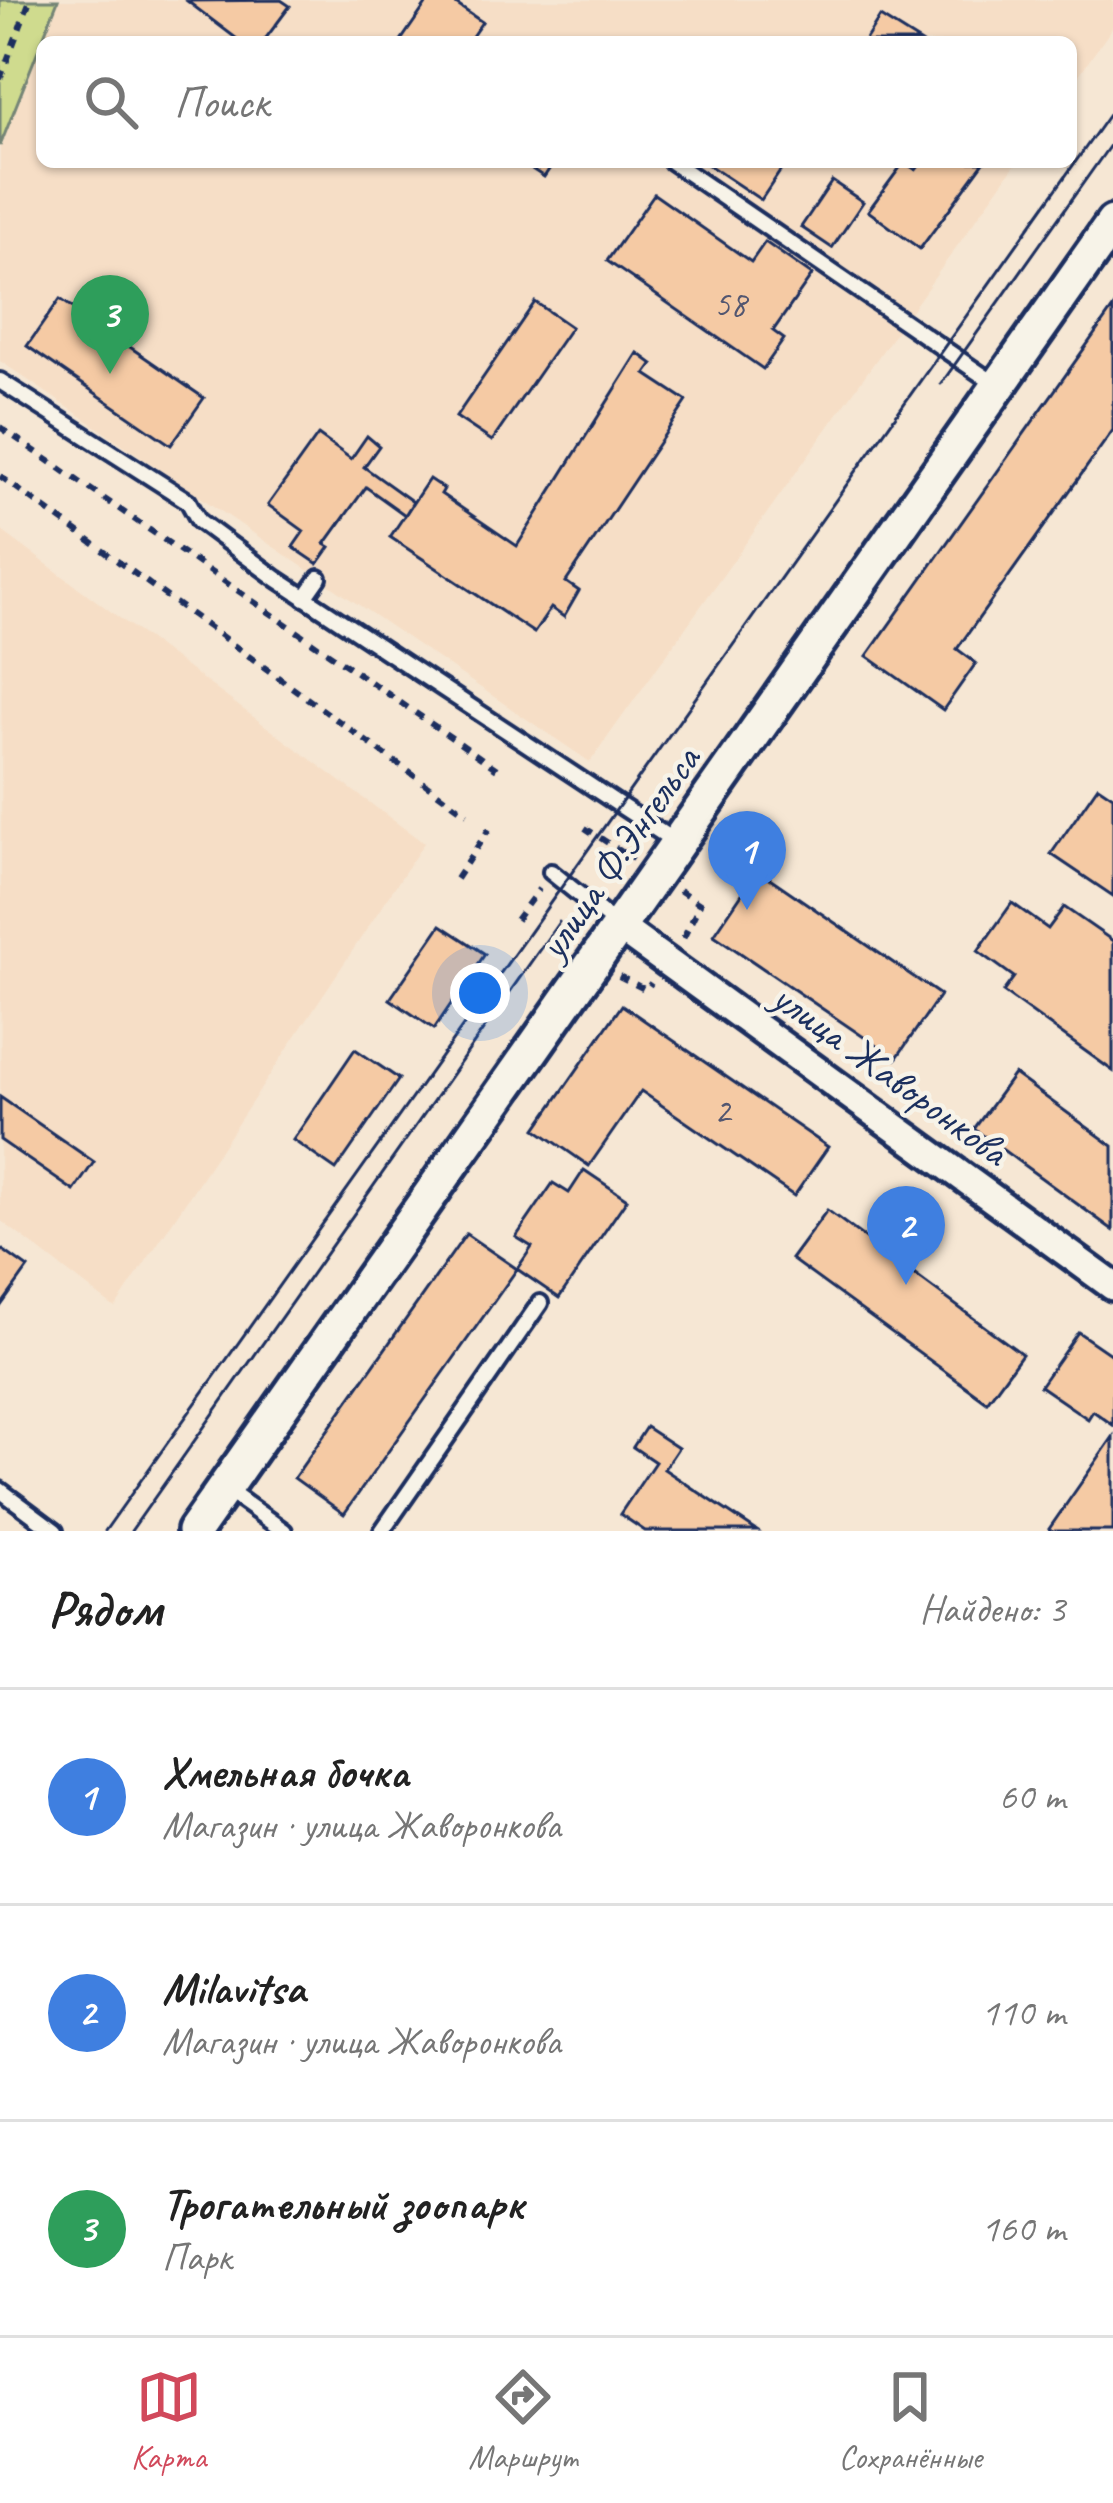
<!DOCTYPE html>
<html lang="ru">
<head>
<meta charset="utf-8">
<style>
	:root { --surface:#fff; --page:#f2f2f2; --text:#222; --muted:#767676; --line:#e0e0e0; --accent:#d1495b }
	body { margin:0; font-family:Caveat,sans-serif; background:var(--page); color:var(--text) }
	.you { position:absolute; left:480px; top:993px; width:42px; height:42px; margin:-30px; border:9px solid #fff; border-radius:50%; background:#1a73e8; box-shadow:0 0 0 18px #1a73e833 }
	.badge { display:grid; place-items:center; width:78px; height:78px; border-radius:50%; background:var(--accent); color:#fff; font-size:39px; font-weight:700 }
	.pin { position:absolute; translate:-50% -99px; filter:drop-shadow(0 3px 6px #0008) }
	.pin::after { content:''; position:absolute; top:63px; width:42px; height:36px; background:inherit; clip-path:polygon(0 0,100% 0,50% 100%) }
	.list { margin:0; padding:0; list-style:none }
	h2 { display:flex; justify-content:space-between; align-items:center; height:156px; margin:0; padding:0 48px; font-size:51px }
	h2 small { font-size:39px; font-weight:400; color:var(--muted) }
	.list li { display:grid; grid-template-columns:78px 1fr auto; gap:36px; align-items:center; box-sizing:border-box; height:216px; padding:0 48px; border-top:3px solid var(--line) }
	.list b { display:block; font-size:45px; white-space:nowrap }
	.list p { margin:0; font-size:39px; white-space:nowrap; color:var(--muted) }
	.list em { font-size:39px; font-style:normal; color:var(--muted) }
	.icon { flex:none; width:66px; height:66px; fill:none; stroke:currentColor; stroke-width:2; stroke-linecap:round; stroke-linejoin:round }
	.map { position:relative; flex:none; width:1113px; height:1531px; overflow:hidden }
	.search { position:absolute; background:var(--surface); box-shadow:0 3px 9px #0004; left:36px; right:36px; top:36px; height:132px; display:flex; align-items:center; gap:30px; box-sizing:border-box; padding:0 42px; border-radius:18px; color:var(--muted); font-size:45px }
	.sheet { height:804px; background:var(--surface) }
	nav { display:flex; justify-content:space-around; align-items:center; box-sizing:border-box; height:168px; border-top:3px solid var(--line); background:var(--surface); font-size:33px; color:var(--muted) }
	nav a { display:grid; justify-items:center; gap:6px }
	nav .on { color:var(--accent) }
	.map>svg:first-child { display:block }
	.built { fill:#f6dec6 }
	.green { fill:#cfdb8e; stroke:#758576; stroke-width:3 }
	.building { fill:#f5caa4; stroke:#1b2f5e; stroke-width:3 }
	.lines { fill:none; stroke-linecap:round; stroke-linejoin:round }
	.service-casing { stroke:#1b2f5e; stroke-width:22 }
	.minor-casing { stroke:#1b2f5e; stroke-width:36 }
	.tertiary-casing { stroke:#1b2f5e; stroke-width:42 }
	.path { stroke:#1b2f5e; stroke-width:6; stroke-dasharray:9 9; stroke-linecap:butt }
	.service { stroke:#f7f3e8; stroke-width:14 }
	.minor { stroke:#f7f3e8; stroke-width:27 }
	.tertiary { stroke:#f7f3e8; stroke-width:33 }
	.tram { stroke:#1b2f5e; stroke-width:3 }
	.labels { text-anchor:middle; stroke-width:9; stroke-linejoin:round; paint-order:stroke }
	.number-label { font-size:36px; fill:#525670 }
	.street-label { font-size:42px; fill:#1b2f5e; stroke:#f7f3e8 }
</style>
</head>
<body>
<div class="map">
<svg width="1113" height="1531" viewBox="0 0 1113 1531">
	<rect width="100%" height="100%" fill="#f6e7d4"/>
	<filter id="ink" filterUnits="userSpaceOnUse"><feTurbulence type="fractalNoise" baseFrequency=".00833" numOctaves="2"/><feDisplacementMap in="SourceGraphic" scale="24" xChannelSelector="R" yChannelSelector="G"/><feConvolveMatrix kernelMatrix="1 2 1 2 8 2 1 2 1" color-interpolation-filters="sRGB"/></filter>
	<g filter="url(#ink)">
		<!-- built -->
		<g class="built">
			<polygon points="58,0 1113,0 1113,27 1071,86 1071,42 42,42 42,162 1017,162 590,762 0,361 0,146"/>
			<polygon points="2,531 424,843 115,1308 0,1220"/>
		</g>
		<!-- green -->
		<polygon class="green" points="0,0 58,0 0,146"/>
		<!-- building -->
		<g class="building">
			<polygon points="281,0 290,6 263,42 241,42 187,1"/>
			<polygon points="429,0 450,0 482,22 468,42 400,42"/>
			<polygon points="880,17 920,42 864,42"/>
			<polygon points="521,162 554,162 544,177"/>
			<polygon points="704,162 775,162 783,167 761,200"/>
			<polygon points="904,162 916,170 922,162 984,162 920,249 868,211"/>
			<polygon points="832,181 863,202 832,248 801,227"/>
			<polygon points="654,194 751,262 765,242 812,275 773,331 784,339 763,369 607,261"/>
			<polygon points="60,299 204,398 171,445 27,346"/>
			<polygon points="535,302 571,327 492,441 456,417"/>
			<polygon points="1113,308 1113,430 957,649 976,663 943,710 867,656"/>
			<polygon points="638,353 653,364 646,374 687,401 566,582 579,591 564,617 551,608 534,633 390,537 429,479 444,489 441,494 517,546"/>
			<polygon points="318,435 351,459 367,436 379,446 364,467 413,502 405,515 366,487 325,544 330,547 318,564 293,547 304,531 268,505"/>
			<polygon points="1098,786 1113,796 1113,896 1051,854"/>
			<polygon points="758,870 940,995 896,1059 714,935"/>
			<polygon points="1012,903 1048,929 1064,907 1113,941 1113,1071 1003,992 1014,977 978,951"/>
			<polygon points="441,925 485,954 434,1029 390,999"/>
			<polygon points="622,1005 828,1147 794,1196 641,1091 589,1166 536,1129"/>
			<polygon points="355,1049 399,1079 336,1170 293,1140"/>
			<polygon points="1014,1074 1113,1146 1113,1230 974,1129"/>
			<polygon points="0,1097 94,1162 74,1191 0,1140"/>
			<polygon points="584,1170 627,1199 559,1298 517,1269 532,1247 516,1237 553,1183 569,1193"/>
			<polygon points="827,1210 1022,1354 987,1402 791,1259"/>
			<polygon points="466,1234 517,1269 344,1514 294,1478"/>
			<polygon points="0,1248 28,1268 0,1307"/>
			<polygon points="1078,1332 1113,1356 1113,1425 1093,1411 1088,1419 1040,1386"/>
			<polygon points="646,1427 678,1448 664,1469 757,1531 645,1531 620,1514 655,1462 633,1447"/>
			<polygon points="1113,1437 1113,1531 1051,1531 1049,1529"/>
		</g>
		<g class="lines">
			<!-- service casing -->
			<g class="service-casing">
				<g id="service">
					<polyline points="672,162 998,386"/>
					<polyline points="0,381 188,501 199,521 277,579 677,843"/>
					<polyline points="305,598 319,578"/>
					<polyline points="551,872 617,925"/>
					<polyline points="224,1488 284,1531"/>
					<polyline points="0,1490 55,1531"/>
					<polyline points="382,1531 540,1303"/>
				</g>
			</g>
			<!-- minor casing -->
			<g class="minor-casing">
				<polyline id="minor" points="620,928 1113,1286"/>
			</g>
			<!-- tertiary casing -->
			<g class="tertiary-casing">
				<polyline id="tertiary" points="194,1531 1113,223"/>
			</g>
			<!-- path -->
			<g class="path">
				<polyline points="0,79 30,0"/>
				<polyline points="0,427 497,769"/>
				<polyline points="0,476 467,814"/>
				<polyline points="585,828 633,859"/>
				<polyline points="456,879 489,829"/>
				<polyline points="679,890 700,904 683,939"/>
				<polyline points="516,920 539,889"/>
				<polyline points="619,976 646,990 651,983"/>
			</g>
			<!-- service -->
			<use href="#service" class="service"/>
			<!-- minor -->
			<use href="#minor" class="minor"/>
			<!-- tertiary -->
			<use href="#tertiary" class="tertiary"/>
			<!-- tram -->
			<g class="tram">
				<polyline points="941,384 1113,141"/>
				<polyline points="105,1531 1113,109"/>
				<polyline points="131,1531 559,922"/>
			</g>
		</g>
	</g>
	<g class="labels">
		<!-- number labels -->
		<g class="number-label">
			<text x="730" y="316">58</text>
			<text x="722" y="1123">2</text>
		</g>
		<!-- street labels -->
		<g class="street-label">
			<text transform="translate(618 852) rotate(-55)" y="15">улица Ф.Энгельса</text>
			<text transform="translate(891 1073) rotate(36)" y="15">улица Жаворонкова</text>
		</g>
	</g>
</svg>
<div class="you"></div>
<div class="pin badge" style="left:747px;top:910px;background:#3f7fe0">1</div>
<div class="pin badge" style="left:906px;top:1285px;background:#3f7fe0">2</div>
<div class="pin badge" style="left:110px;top:374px;background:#2e9e5b">3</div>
<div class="search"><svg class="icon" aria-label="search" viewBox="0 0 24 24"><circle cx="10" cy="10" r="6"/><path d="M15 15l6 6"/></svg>Поиск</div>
</div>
<section class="sheet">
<h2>Рядом<small>Найдено: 3</small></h2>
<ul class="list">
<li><span class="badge" style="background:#3f7fe0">1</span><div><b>Хмельная бочка</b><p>Магазин · улица Жаворонкова</p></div><em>60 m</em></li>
<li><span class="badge" style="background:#3f7fe0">2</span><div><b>Milavitsa</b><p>Магазин · улица Жаворонкова</p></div><em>110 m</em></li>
<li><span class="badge" style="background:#2e9e5b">3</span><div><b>Трогательный зоопарк</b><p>Парк</p></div><em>160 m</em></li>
</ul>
</section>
<nav>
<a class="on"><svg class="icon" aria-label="map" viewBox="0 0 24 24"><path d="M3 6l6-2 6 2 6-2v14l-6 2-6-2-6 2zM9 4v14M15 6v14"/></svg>Карта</a>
<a><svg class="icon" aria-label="directions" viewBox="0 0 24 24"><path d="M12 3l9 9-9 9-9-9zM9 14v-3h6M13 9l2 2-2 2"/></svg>Маршрут</a>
<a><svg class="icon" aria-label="saved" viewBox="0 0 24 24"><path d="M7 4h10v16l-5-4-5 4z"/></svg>Сохранённые</a>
</nav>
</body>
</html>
